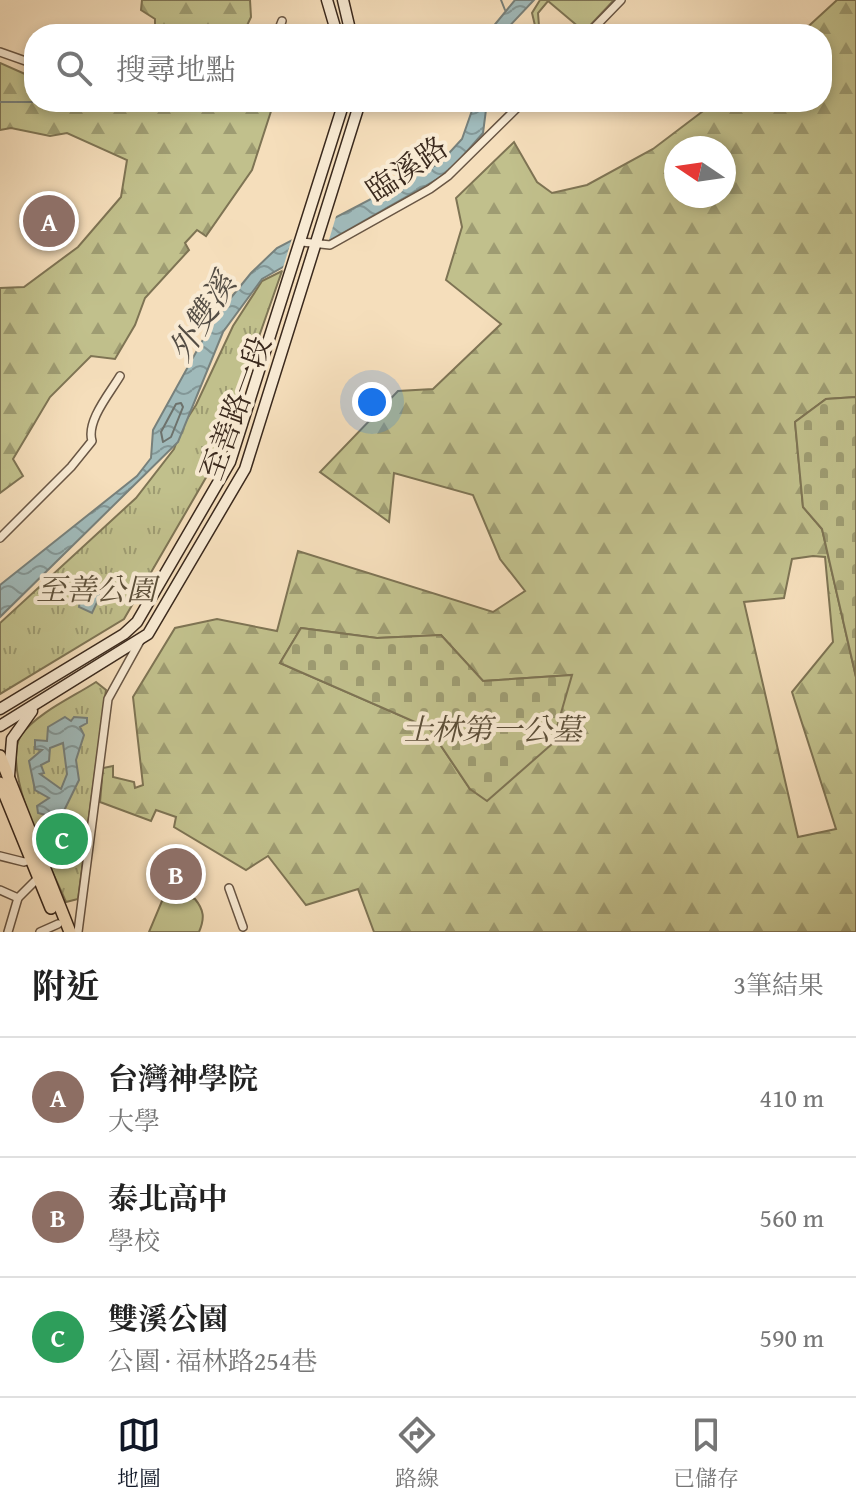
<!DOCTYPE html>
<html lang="zh-TW">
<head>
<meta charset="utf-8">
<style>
	:root { --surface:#fff; --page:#f6f6f6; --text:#222; --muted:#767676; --line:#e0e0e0; --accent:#111827 }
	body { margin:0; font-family:"Gentium Book Plus","Noto Serif TC",serif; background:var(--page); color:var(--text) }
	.compass { position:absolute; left:664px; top:136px; width:72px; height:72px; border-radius:50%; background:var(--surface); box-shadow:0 4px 12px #0003; rotate:283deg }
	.you { position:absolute; left:372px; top:402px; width:28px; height:28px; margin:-20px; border:6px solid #fff; border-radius:50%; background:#1a73e8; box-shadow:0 0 0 12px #1a73e833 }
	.badge { display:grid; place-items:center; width:52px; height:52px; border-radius:50%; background:var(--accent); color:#fff; font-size:26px; font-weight:700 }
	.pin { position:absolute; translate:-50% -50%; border:4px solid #fff; box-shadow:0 2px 8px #0006 }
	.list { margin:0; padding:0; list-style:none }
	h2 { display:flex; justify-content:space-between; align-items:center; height:104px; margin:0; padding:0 32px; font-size:34px }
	h2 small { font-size:26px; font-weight:400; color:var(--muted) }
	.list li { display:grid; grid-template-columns:52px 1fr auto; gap:24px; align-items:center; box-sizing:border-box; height:120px; padding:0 32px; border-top:2px solid var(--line) }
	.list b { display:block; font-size:30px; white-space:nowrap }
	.list p { margin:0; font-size:26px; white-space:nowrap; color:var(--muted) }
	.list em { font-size:26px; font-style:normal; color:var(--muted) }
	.icon { flex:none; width:44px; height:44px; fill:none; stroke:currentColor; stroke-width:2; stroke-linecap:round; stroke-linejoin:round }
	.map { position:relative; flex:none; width:856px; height:932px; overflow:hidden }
	.search { position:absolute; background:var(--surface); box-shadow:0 4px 12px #0003; left:24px; right:24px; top:24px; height:88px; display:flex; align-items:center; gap:20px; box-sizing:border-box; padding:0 28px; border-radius:32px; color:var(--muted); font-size:30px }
	.sheet { height:464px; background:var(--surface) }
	nav { display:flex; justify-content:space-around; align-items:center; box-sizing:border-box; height:112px; border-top:2px solid var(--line); background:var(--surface); font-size:22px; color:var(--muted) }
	nav a { display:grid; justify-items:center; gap:4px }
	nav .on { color:var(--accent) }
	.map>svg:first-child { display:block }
	.green { fill:#c1c08c; stroke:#7e7454; stroke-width:2 }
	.forest { fill:url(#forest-firs); stroke:#7e7454; stroke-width:2; fill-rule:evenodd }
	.cemetery { fill:url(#cemetery-stones); stroke:#7e7454; stroke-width:2 }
	.park { fill:url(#park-tufts); stroke:#7e7454; stroke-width:2 }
	.water { fill:url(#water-waves); stroke:#77807b; stroke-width:2; fill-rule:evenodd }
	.pier { fill:#f5debb }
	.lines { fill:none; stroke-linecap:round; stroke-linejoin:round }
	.shore { stroke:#6d726c; stroke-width:2 }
	.stream { stroke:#77807b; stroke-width:2 }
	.street-casing { stroke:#695644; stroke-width:10 }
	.secondary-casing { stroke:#3a291d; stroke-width:13 }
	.primary-casing { stroke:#3a291d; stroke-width:14 }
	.street { stroke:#f8ead3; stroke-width:7 }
	.secondary { stroke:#f8ead3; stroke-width:10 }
	.primary { stroke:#f5debb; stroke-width:11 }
	.labels { text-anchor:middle; stroke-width:8; stroke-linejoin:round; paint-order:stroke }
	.street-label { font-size:30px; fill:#3a291d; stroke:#f8ead3 }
	.park-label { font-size:30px; font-style:italic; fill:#5c4f39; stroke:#f8ead3 }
	.water-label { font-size:32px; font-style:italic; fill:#544d44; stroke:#f8ead3 }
</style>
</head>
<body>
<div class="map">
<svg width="856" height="932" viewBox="0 0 856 932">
	<defs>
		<pattern id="forest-firs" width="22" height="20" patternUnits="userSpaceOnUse" patternTransform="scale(2)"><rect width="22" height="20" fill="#c1c08c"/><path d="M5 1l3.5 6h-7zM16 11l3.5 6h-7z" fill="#9e9c72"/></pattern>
		<pattern id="cemetery-stones" width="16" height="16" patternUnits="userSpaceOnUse" patternTransform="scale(2)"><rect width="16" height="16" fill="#c1c08c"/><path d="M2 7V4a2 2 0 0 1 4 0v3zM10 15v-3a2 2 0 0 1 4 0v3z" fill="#9e9c72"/></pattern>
		<pattern id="park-tufts" width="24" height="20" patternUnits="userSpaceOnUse" patternTransform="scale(2)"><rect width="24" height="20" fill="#c1c08c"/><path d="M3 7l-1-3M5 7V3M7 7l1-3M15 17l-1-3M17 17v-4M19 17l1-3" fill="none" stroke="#9e9c72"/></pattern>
		<pattern id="water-waves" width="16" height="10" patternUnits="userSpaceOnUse" patternTransform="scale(2)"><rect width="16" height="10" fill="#a0baba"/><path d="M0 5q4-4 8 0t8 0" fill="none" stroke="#839797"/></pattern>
	</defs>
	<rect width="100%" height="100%" fill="#f5debb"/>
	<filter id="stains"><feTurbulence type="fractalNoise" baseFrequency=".0025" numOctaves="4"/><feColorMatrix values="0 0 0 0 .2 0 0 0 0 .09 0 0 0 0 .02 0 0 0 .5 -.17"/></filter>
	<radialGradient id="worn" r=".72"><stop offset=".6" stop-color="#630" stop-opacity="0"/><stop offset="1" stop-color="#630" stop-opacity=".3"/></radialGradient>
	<!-- green -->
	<g class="green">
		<polygon points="540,0 614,0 582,34 574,34 580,28 548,1 538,13 539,26 545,34 537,34 532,13"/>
		<path d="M175,870L181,872L172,895L195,899C204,910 205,918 199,932H149Z"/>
	</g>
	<!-- forest -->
	<g class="forest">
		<polygon points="142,0 250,0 251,17 243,34 155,34 155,19 141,10"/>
		<path d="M837,0H856V397L826,399L795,422L803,507L822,529L856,677V932H374L358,889L306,905L268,856L246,870L174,827L176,817L156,810L151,821L100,802L103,768L113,766V777L134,782L135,788L143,785L133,697L175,628L217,619L277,631L298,551L493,612L525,591L500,559L473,495L394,473L389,522L320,472L398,391L433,389L501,324L446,280L462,227L456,198L514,142L537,182L552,193L587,185L653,149L715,102H822V34H800ZM676,148H724V196H676ZM813,556L825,557L833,642L792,692L836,829L798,837L744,602L784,598L792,559ZM301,628L377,638L441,635L483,681L571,675L470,789L429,728L280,663Z"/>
		<polygon points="0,63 34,78 34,102 274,102 252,170 206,236 197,230 185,243 189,250 145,298 135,325 115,359 91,356 50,397 13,459 23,476 0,493 0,288 24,287 78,247 121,197 127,160 67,133 50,136 11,128 0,130"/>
	</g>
	<!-- cemetery -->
	<g class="cemetery">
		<polygon points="856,397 856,677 822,529 803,507 795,422 826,399"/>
		<polygon points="301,628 377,638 441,635 483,681 572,675 552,744 487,801 470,789 429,728 280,663"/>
	</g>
	<!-- park -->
	<g class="park">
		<polygon points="282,271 215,462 124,619 0,694 0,623 136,498 174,449 183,425 196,405 233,326 262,281"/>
		<path d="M96,682L106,690L78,899L66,902C51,867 0,770 21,735C37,713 73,697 96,682Z"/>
	</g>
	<!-- water -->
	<g class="water">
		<polygon points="515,0 534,0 502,34 487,34"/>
		<polygon points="475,102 487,102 483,133 448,173 262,279 223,332 178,442 0,617 0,585 137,476 151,458 153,430 216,316 251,273 277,248 440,163 462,139"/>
		<polygon points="90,581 98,585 101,594 92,613 79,607 81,591"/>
		<path d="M65,717L71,721L74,717L87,718V723L80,727L84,735L76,760L79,780L59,821L71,829L61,840L50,834L46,838L45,824L54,817L38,813L37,806L49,798L35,790L29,761L42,750L35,749V740L47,741L48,727ZM63,743L67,774L61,789L40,774L44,773L41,765L49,761L50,748Z"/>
	</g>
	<!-- pier -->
	<polygon class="pier" points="337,213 329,240 282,271 293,235"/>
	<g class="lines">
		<!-- shore -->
		<polygon class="shore" points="181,403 183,407 171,437 163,442 161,432 176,404"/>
		<!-- stream -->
		<g class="stream">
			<polyline points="501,0 505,10"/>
			<polyline points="0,102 34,102"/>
			<polyline points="38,102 66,109 106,102"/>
			<polyline points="386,177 388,192"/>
		</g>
		<!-- street casing -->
		<g class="street-casing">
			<g id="street">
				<polyline points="277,34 282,21"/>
				<polyline points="588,34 621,0"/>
				<polyline points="0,52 34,64"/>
				<polyline points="302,242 330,245 430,189 448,176 523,102"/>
				<path d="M0,538L71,467L92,441C86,421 110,393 120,376"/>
				<polyline points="0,856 24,862 31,860"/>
				<polyline points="229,888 243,927"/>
				<polyline points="0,890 18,898"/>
				<polyline points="8,932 18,898 38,878"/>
				<polyline points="40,932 58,924"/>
				<polyline points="78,932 108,699 140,641"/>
			</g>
		</g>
		<!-- secondary casing -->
		<g class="secondary-casing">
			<g id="secondary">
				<polyline points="327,0 337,34"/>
				<polyline points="343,0 351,34"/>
				<polyline points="0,709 124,634 137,622 230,462 344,102"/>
				<polyline points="0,726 148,634 245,469 360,102"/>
				<polyline points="9,776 12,739 32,711"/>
			</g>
		</g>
		<!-- primary casing -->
		<g class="primary-casing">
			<g id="primary">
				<polyline points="0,756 70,932"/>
				<polyline points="0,783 51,908"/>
			</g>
		</g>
		<!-- street -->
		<use href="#street" class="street"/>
		<!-- secondary -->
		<use href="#secondary" class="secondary"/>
		<!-- primary -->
		<use href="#primary" class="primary"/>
	</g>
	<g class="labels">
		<!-- street labels -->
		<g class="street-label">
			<text transform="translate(407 169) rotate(-34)" y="10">臨溪路</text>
			<text transform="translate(236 408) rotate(-70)" y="10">至善路一段</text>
		</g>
		<!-- park labels -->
		<g class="park-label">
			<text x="96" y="600">至善公園</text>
			<text x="492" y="740">士林第一公墓</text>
		</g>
		<!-- water labels -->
		<g class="water-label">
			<text transform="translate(202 317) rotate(-58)" y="11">外雙溪</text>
		</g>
	</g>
	<rect width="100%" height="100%" filter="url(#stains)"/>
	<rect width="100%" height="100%" fill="url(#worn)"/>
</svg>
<svg class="compass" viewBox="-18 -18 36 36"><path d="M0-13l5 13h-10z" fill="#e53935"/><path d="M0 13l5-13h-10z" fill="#767676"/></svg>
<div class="you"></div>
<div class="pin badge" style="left:49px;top:221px;background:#8d6e63">A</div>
<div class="pin badge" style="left:176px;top:874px;background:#8d6e63">B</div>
<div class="pin badge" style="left:62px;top:839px;background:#2e9e5b">C</div>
<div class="search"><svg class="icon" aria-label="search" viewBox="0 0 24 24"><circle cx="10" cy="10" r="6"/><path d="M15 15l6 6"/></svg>搜尋地點</div>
</div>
<section class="sheet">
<h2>附近<small>3筆結果</small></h2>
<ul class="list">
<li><span class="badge" style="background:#8d6e63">A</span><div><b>台灣神學院</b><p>大學</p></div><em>410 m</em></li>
<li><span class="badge" style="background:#8d6e63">B</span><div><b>泰北高中</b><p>學校</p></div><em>560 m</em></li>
<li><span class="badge" style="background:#2e9e5b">C</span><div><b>雙溪公園</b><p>公園 · 福林路254巷</p></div><em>590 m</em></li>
</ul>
</section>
<nav>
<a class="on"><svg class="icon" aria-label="map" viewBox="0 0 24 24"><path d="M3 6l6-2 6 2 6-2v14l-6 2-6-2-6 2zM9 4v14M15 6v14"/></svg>地圖</a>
<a><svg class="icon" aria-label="directions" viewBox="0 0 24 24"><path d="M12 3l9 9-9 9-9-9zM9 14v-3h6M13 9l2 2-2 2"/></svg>路線</a>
<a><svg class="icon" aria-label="saved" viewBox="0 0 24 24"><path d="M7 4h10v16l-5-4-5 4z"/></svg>已儲存</a>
</nav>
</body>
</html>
